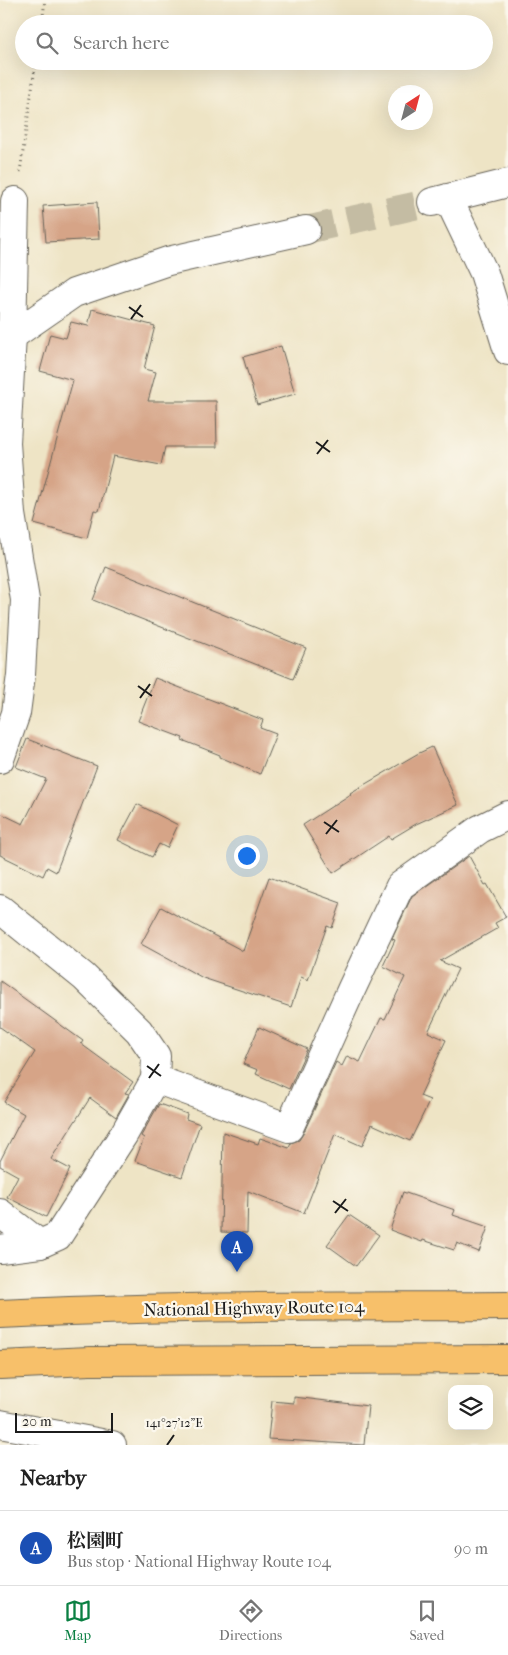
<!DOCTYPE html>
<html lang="en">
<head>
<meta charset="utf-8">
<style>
	:root { --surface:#fff; --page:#f6f6f6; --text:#222; --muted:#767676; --line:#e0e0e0; --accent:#0b8043 }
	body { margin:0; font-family:"IM FELL French Canon","Noto Serif JP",serif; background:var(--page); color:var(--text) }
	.controls { position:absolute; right:15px; bottom:15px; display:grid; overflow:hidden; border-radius:10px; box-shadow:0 5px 20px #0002 }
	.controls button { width:45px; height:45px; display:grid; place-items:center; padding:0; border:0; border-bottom:1px solid var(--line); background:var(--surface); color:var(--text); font:25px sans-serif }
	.compass { position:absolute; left:388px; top:85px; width:45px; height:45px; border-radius:50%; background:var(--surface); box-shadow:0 5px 20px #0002; rotate:36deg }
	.scale { position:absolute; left:15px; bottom:12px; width:98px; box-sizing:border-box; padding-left:5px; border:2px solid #1c1c1c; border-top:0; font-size:14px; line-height:18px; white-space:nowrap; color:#1c1c1c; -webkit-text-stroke:4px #fbf7ec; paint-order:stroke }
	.you { position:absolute; left:246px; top:855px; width:18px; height:18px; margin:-12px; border:4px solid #fff; border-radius:50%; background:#1a73e8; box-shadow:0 0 0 8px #1a73e833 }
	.badge { display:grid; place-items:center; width:32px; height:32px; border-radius:50%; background:var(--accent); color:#fff; font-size:16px; font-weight:700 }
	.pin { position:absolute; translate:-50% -41px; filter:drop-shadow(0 1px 2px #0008) }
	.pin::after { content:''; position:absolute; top:26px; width:18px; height:15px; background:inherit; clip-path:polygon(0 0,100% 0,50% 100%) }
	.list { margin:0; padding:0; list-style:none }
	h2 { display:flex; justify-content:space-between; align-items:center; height:65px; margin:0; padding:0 20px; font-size:21px }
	h2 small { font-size:16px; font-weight:400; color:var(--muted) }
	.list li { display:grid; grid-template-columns:32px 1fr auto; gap:15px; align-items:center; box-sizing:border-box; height:75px; padding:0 20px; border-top:1px solid var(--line) }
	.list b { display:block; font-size:19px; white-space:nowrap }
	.list p { margin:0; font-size:16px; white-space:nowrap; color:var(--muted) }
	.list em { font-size:16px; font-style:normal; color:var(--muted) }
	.icon { flex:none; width:28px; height:28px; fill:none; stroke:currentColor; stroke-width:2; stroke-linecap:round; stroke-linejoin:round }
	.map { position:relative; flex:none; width:508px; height:1445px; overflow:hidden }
	.search { position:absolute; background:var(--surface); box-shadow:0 5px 20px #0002; left:15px; right:15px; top:15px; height:55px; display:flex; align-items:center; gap:12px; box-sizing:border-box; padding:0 18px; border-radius:28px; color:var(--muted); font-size:19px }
	.sheet { height:140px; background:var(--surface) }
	nav { display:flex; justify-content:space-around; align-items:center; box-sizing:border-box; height:70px; border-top:1px solid var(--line); background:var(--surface); font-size:14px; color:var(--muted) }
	nav a { display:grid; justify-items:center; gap:2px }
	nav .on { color:var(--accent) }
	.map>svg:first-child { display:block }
	.building { fill:#d6a487 }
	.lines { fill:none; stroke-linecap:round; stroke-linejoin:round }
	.minor-tunnel { stroke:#c4bca3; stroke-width:28; stroke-dasharray:28 14; stroke-linecap:butt }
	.minor-casing { stroke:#666257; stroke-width:30 }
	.trunk-casing { stroke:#666257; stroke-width:30 }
	.path { stroke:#666257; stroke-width:3; stroke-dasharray:1 4; stroke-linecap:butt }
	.minor { stroke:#fff; stroke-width:28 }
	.trunk { stroke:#f7c06b; stroke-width:28 }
	.ticks { fill:none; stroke:#1c1c1c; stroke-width:2 }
	.labels { text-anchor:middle; stroke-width:4.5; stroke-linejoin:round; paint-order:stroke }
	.street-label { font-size:18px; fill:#1c1c1c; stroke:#fbf7ec }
	.ticks-label { font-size:12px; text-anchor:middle; fill:#1c1c1c; stroke:#fbf7ec; stroke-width:4.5; stroke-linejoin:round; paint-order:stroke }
</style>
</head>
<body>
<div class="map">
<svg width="508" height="1445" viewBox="0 0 508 1445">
	<rect width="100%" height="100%" fill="#fbf7ec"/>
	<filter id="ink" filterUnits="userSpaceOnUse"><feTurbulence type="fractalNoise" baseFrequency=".02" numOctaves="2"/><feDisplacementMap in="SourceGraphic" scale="10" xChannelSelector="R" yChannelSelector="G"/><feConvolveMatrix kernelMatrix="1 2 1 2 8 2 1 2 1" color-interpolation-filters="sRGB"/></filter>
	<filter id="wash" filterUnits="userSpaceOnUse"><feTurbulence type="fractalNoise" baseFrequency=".0096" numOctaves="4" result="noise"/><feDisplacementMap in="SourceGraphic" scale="20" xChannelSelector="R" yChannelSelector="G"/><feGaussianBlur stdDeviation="1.12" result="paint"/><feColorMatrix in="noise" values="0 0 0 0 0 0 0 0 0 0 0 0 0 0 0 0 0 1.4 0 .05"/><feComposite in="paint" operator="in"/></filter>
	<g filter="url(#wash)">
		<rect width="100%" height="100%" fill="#eee4c5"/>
		<g id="blocks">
			<!-- building -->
			<g class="building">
				<polygon points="97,202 99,239 46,242 43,206"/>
				<polygon points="92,309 155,326 144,369 156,372 148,401 216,401 217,447 165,447 161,465 113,456 99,511 94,510 87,538 34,524 73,380 40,371 50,334 66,338 71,322 88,326"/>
				<polygon points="281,346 295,394 257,405 243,357"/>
				<polygon points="106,567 306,648 293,679 93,600"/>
				<polygon points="155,678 263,720 260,728 276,734 260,774 220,757 220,755 182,740 183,738 138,721"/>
				<polygon points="27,739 97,766 56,872 47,867 43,876 0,855 0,813 23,824 46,779 16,767"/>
				<polygon points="432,747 458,805 416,824 391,839 389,836 333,873 303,825 351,794 350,793 417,754"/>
				<polygon points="137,804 178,825 167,848 159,844 152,857 118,840"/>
				<polygon points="469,856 485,885 487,884 506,917 495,923 498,928 440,961 458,969 428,1032 446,1040 420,1096 430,1100 410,1141 372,1124 362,1146 335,1134 304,1213 248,1191 247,1233 221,1232 223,1132 258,1144 260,1138 289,1148 291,1143 299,1140 303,1134 336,1062 342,1066 347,1056 360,1062 381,1018 385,1019 405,977 383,966 395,940 392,939 412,896"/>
				<polygon points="269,877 341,903 332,928 327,926 308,980 301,977 291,1007 203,978 141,944 161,907 243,951"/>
				<polygon points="0,981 83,1041 81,1044 133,1082 125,1093 129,1094 116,1117 90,1098 51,1159 70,1169 46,1217 7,1197 18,1176 0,1166 0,1161 24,1114 4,1102 35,1052 0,1027"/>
				<polygon points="259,1027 307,1049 289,1089 256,1074 258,1070 243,1064"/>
				<polygon points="159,1104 187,1114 186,1119 200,1124 182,1177 135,1161 144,1138 141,1136"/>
				<polygon points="403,1192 455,1210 453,1215 488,1227 479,1252 457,1243 454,1250 423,1240 422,1242 390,1230"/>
				<polygon points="349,1215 379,1235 356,1266 327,1245"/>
				<polygon points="294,1397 368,1406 364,1445 268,1439 272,1401 294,1403"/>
			</g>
		</g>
	</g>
	<g filter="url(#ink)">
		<use href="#blocks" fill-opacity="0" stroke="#666257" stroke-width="1"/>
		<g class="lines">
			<!-- minor-tunnel -->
			<polyline class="minor-tunnel" points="306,230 432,202"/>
			<!-- minor casing -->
			<g class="minor-casing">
				<g id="minor">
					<polyline points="448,198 484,273 508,351"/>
					<polyline points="432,202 508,183"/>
					<polyline points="0,335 12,336 74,293 168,261 306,230"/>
					<polyline points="0,759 16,713 21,675 25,600 11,514 6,443 12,336 15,201"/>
					<polyline points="0,909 84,977 139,1031 156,1056 155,1079 124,1134 58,1236 40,1244 0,1249"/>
					<polyline points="155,1079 289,1128 352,988 400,886 480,829 508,815"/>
					<polyline points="0,1213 40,1244"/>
					<polyline points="0,1424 112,1445"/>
				</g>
			</g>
			<!-- trunk casing -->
			<g class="trunk-casing">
				<g id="trunk">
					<path d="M0,1314C169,1305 339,1307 508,1306"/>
					<polyline points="0,1365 90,1361 508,1359"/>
				</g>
			</g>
			<!-- path -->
			<g class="path">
				<polyline points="42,24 45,0"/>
				<polyline points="20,172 36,61"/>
			</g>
			<!-- minor -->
			<use href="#minor" class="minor"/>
			<!-- trunk -->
			<use href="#trunk" class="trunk"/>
		</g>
	</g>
	<!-- ticks -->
	<path class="ticks" d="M129,307L143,317M131,319L141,305M316,442L330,452M317,454L328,440M138,686L152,696M140,698L150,684M324,822L339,832M326,834L337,820M147,1066L161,1076M149,1078L159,1064M333,1201L348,1211M335,1213L346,1199M167,1445L174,1435"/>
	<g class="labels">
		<!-- street labels -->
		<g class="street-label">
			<text transform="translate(254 1308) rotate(-1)" y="6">National Highway Route 104</text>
		</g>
	</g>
	<g class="ticks-label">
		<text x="174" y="1427">141°27'12"E</text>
	</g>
</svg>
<div class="controls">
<button><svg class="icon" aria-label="layers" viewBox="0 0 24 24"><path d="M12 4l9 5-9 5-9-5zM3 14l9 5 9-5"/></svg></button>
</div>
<svg class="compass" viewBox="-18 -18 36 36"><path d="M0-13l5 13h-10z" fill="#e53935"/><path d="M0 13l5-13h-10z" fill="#767676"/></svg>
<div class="scale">20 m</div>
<div class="you"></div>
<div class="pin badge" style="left:237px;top:1272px;background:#1a4fb4">A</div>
<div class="search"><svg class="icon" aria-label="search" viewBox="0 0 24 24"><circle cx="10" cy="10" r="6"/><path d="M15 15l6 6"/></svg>Search here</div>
</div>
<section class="sheet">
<h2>Nearby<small></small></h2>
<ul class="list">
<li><span class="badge" style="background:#1a4fb4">A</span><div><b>松園町</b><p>Bus stop · National Highway Route 104</p></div><em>90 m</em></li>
</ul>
</section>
<nav>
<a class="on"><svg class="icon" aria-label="map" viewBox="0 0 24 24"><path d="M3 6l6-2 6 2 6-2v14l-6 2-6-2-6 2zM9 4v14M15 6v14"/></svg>Map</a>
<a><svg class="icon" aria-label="directions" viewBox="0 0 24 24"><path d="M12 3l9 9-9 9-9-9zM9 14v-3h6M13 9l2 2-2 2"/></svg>Directions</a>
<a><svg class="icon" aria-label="saved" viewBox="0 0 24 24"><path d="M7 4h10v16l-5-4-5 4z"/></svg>Saved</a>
</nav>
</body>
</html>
